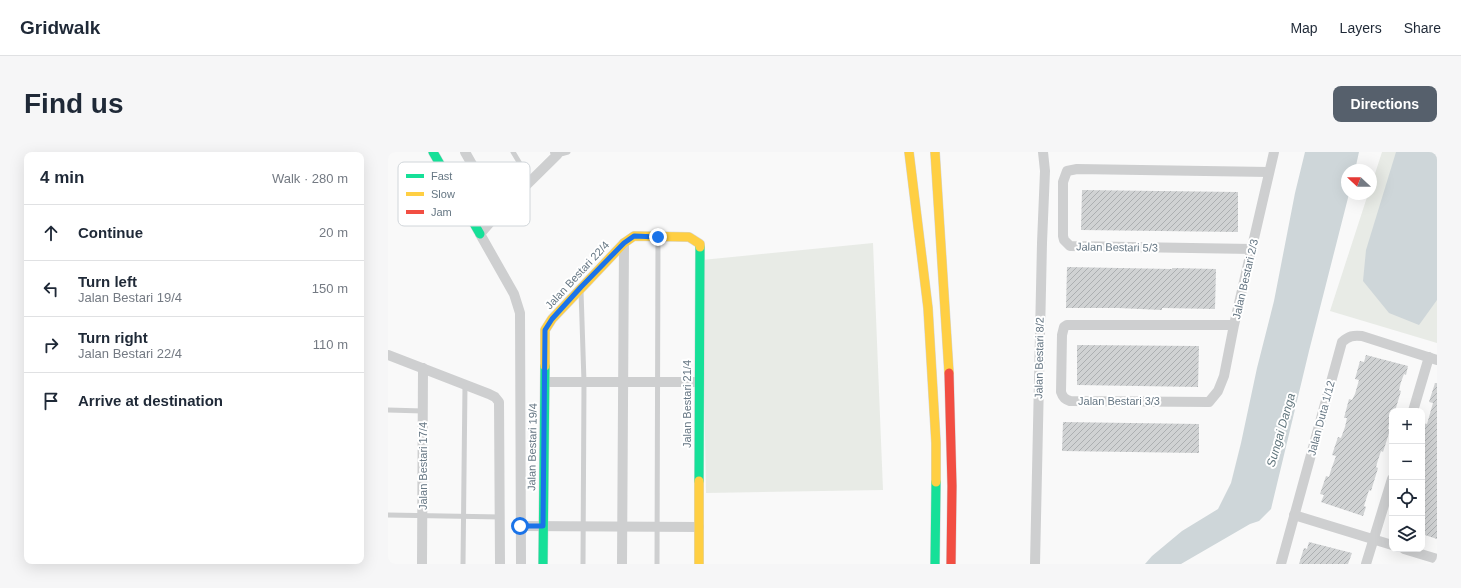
<!DOCTYPE html>
<html lang="en">
<head>
<meta charset="utf-8">
<style>
	:root { --surface:#fff; --page:#f6f6f7; --text:#1f2937; --muted:#747a83; --line:#e0e1e3; --accent:#56606c }
	body { margin:0; font-family:Arial,sans-serif; background:var(--page); color:var(--text) }
	.controls { position:absolute; right:12px; bottom:12px; display:grid; overflow:hidden; border-radius:8px; box-shadow:0 4px 16px #0002 }
	.controls button { width:36px; height:36px; display:grid; place-items:center; padding:0; border:0; border-bottom:1px solid var(--line); background:var(--surface); color:var(--text); font:20px sans-serif }
	.compass { position:absolute; left:953px; top:12px; width:36px; height:36px; border-radius:50%; background:var(--surface); box-shadow:0 4px 16px #0002; rotate:292deg }
	.stop { position:absolute; width:12px; height:12px; margin:-9px; border:3px solid #1a73e8; border-radius:50%; background:#fff }
	.stop.end { background:#1a73e8; border-color:#fff; box-shadow:0 1px 4px #0008 }
	.list { margin:0; padding:0; list-style:none }
	h2 { display:flex; justify-content:space-between; align-items:center; height:52px; margin:0; padding:0 16px; font-size:17px }
	h2 small { font-size:13px; font-weight:400; color:var(--muted) }
	.list li { display:grid; grid-template-columns:26px 1fr auto; gap:12px; align-items:center; box-sizing:border-box; height:56px; padding:0 16px; border-top:1px solid var(--line) }
	.list b { display:block; font-size:15px; white-space:nowrap }
	.list p { margin:0; font-size:13px; white-space:nowrap; color:var(--muted) }
	.list em { font-size:13px; font-style:normal; color:var(--muted) }
	.icon { flex:none; width:22px; height:22px; fill:none; stroke:currentColor; stroke-width:2; stroke-linecap:round; stroke-linejoin:round }
	.map { position:relative; flex:none; width:1049px; height:412px; overflow:hidden; border-radius:8px }
	header { display:flex; align-items:center; gap:24px; box-sizing:border-box; height:56px; padding:0 20px; background:var(--surface); border-bottom:1px solid var(--line) }
	header strong { font-size:19px }
	nav { display:flex; gap:22px; margin-inline-start:auto; font-size:14px }
	.intro { display:flex; align-items:center; justify-content:space-between; box-sizing:border-box; height:96px; padding:0 24px }
	h1 { margin:0; font-size:28px }
	.button { padding:10px 18px; border-radius:8px; background:var(--accent); color:#fff; font-size:14px; font-weight:700 }
	main { display:flex; gap:24px; padding:0 24px }
	aside { flex:1; background:var(--surface); border-radius:8px; box-shadow:0 4px 16px #0002 }
	.map>svg:first-child { display:block }
	.park { fill:#e8ebe6 }
	.water { fill:#ced6d9 }
	.building { fill:url(#building-hatch) }
	.lines { fill:none; stroke-linecap:round; stroke-linejoin:round }
	.fast-casing { stroke:#d5d6d7; stroke-width:10 }
	.slow-casing { stroke:#d5d6d7; stroke-width:10 }
	.jam-casing { stroke:#d5d6d7; stroke-width:10 }
	.lane { stroke:#cecfd0; stroke-width:5 }
	.street { stroke:#cecfd0; stroke-width:10 }
	.fast { stroke:#16e098; stroke-width:9 }
	.slow { stroke:#ffcf43; stroke-width:9 }
	.jam { stroke:#f24e42; stroke-width:9 }
	.route { stroke:#1a73e8; stroke-width:5 }
	.labels { text-anchor:middle; stroke-width:4; stroke-linejoin:round; paint-order:stroke }
	.street-label { font-size:11px; fill:#657683; stroke:#fff }
	.water-label { font-size:12px; font-style:italic; fill:#60757c; stroke:#fff }
	.key { fill:#fff; stroke:#d1d6da; stroke-width:1 }
	.key-label { font-size:11px; fill:#657683 }
</style>
</head>
<body>
<header>
<strong>Gridwalk</strong>
<nav><a>Map</a><a>Layers</a><a>Share</a></nav>
</header>
<div class="intro"><h1>Find us</h1><a class="button">Directions</a></div>
<main>
<aside>
<h2>4 min<small>Walk · 280 m</small></h2>
<ul class="list">
<li><svg class="icon" aria-label="ahead" viewBox="0 0 24 24"><path d="M12 20V5M6 11l6-6 6 6"/></svg><div><b>Continue</b></div><em>20 m</em></li>
<li><svg class="icon" aria-label="left" viewBox="0 0 24 24"><path d="M17 20v-9H6M10 6l-5 5 5 5"/></svg><div><b>Turn left</b><p>Jalan Bestari 19/4</p></div><em>150 m</em></li>
<li><svg class="icon" aria-label="right" viewBox="0 0 24 24"><path d="M7 20v-9h11M14 6l5 5-5 5"/></svg><div><b>Turn right</b><p>Jalan Bestari 22/4</p></div><em>110 m</em></li>
<li><svg class="icon" aria-label="arrive" viewBox="0 0 24 24"><path d="M6 21V4h12l-3 4 3 4H6"/></svg><div><b>Arrive at destination</b></div></li>
</ul>
</aside>
<div class="map">
<svg width="1049" height="412" viewBox="0 0 1049 412">
	<defs>
		<pattern id="building-hatch" width="6" height="6" patternUnits="userSpaceOnUse"><rect width="6" height="6" fill="#d0d2d3"/><path d="M-1 1l2-2M0 6l6-6M5 7l2-2" fill="none" stroke="#acafb1"/></pattern>
	</defs>
	<rect width="100%" height="100%" fill="#f9f9f9"/>
	<!-- park -->
	<g class="park">
		<polygon points="994,0 1049,0 1049,191 942,159 980,42 983,42 983,34"/>
		<polygon points="485,91 495,338 318,341 314,108"/>
	</g>
	<!-- water -->
	<g class="water">
		<polygon points="917,0 971,0 967,18 959,18 959,42 961,42 921,199 883,357 871,369 862,372 793,412 757,412 764,404 794,379 830,357 843,331 853,291 869,216 886,149 907,41"/>
		<polygon points="1008,0 1049,0 1049,148 1031,173 1001,161 975,129 978,98"/>
	</g>
	<!-- building -->
	<g class="building">
		<polygon points="694,38 850,40 850,80 693,78"/>
		<polygon points="679,115 784,117 784,116 828,117 827,157 774,156 774,158 730,156 678,156"/>
		<polygon points="689,193 811,194 810,235 689,233"/>
		<polygon points="978,203 1020,214 1018,223 1016,222 1013,230 1011,238 1013,239 1007,259 1004,259 1000,277 1002,278 995,300 993,299 990,308 988,315 990,316 983,339 981,338 976,354 978,355 975,364 933,350 936,343 932,342 938,324 941,325 943,318 948,304 944,303 950,285 953,286 957,275 959,266 956,266 961,247 964,248 967,242 971,228 967,227 972,209 976,210"/>
		<polygon points="1047,231 1049,231 1049,387 1034,382 1034,275 1035,271 1039,272 1045,251 1041,250"/>
		<polygon points="675,270 811,272 811,301 674,299"/>
		<polygon points="921,390 964,401 960,412 911,412 916,396 919,397"/>
	</g>
	<g class="lines">
		<!-- fast casing -->
		<g class="fast-casing">
			<g id="fast">
				<polyline points="45,0 92,82"/>
				<polyline points="311,329 312,95"/>
				<polyline points="155,412 157,214"/>
				<polyline points="547,412 548,330"/>
			</g>
		</g>
		<!-- slow casing -->
		<g class="slow-casing">
			<g id="slow">
				<polyline points="521,0 540,156 548,291 548,330"/>
				<polyline points="547,0 561,221"/>
				<polyline points="157,214 157,178 164,167 236,91 246,84 301,85 312,92 312,95"/>
				<polyline points="311,412 311,329"/>
			</g>
		</g>
		<!-- jam casing -->
		<g class="jam-casing">
			<polyline id="jam" points="561,221 564,334 563,412"/>
		</g>
		<!-- lane -->
		<g class="lane">
			<polyline points="125,0 143,30"/>
			<polyline points="169,3 180,0"/>
			<polyline points="193,139 196,230 195,412"/>
			<polyline points="0,258 35,259"/>
			<polyline points="0,363 113,365"/>
			<polyline points="75,412 77,233"/>
			<polyline points="269,412 270,85"/>
		</g>
		<!-- street -->
		<g class="street">
			<polyline points="77,0 111,60"/>
			<polyline points="864,97 682,94 676,88 675,84 675,30 679,19 689,17 881,20"/>
			<path d="M846,173H679L676,175L674,183L673,240C675,246 677,247 682,249L821,250L830,239L836,224L846,173L886,0"/>
			<polyline points="0,203 101,242 107,245 111,250 112,412"/>
			<polyline points="157,230 311,230"/>
			<polyline points="1025,259 1041,205"/>
			<polyline points="906,363 1004,393"/>
			<polyline points="133,374 311,375"/>
			<polyline points="1016,397 1049,407"/>
			<polyline points="34,412 35,216"/>
			<polyline points="133,412 132,161 126,142 92,82 111,60 169,3 167,0"/>
			<polyline points="234,412 236,91"/>
			<polyline points="647,412 654,91 657,19 655,0"/>
			<path d="M893,412L954,190C961,184 965,183 974,184L1049,208"/>
			<polyline points="978,412 1004,327"/>
		</g>
		<!-- fast -->
		<use href="#fast" class="fast"/>
		<!-- slow -->
		<use href="#slow" class="slow"/>
		<!-- jam -->
		<use href="#jam" class="jam"/>
	</g>
	<g class="lines">
		<!-- route -->
		<polyline class="route" points="132,374 155,374 157,178 164,167 193,135 236,91 246,84 270,85"/>
	</g>
	<g class="labels">
		<!-- street labels -->
		<g class="street-label">
			<text transform="translate(729 95) rotate(1)" y="4">Jalan Bestari 5/3</text>
			<text transform="translate(189 123) rotate(-47)" y="4">Jalan Bestari 22/4</text>
			<text transform="translate(857 127) rotate(-77)" y="4">Jalan Bestari 2/3</text>
			<text transform="translate(651 206) rotate(-89)" y="4">Jalan Bestari 8/2</text>
			<text x="731" y="253">Jalan Bestari 3/3</text>
			<text transform="translate(299 252) rotate(-90)" y="4">Jalan Bestari 21/4</text>
			<text transform="translate(933 266) rotate(-75)" y="4">Jalan Duta 1/12</text>
			<text transform="translate(144 295) rotate(-89)" y="4">Jalan Bestari 19/4</text>
			<text transform="translate(35 314) rotate(-90)" y="4">Jalan Bestari 17/4</text>
		</g>
		<!-- water labels -->
		<g class="water-label">
			<text transform="translate(893 278) rotate(-74)" y="4">Sungai Danga</text>
		</g>
	</g>
	<!-- legend -->
	<rect x="10" y="10" width="132" height="64" rx="6" class="key"/>
	<rect x="18" y="22" width="18" height="4" fill="#16e098"/>
	<rect x="18" y="40" width="18" height="4" fill="#ffcf43"/>
	<rect x="18" y="58" width="18" height="4" fill="#f24e42"/>
	<g class="key-label">
		<text x="43" y="28">Fast</text>
		<text x="43" y="46">Slow</text>
		<text x="43" y="64">Jam</text>
	</g>
</svg>
<div class="controls">
<button>+</button>
<button>−</button>
<button><svg class="icon" aria-label="locate" viewBox="0 0 24 24"><circle cx="12" cy="12" r="6"/><path d="M12 2v4M12 18v4M2 12h4M18 12h4"/></svg></button>
<button><svg class="icon" aria-label="layers" viewBox="0 0 24 24"><path d="M12 4l9 5-9 5-9-5zM3 14l9 5 9-5"/></svg></button>
</div>
<svg class="compass" viewBox="-18 -18 36 36"><path d="M0-13l5 13h-10z" fill="#e53935"/><path d="M0 13l5-13h-10z" fill="#747a83"/></svg>
<div class="stop" style="left:132px;top:374px"></div>
<div class="stop end" style="left:270px;top:85px"></div>
</div>
</main>
</body>
</html>
